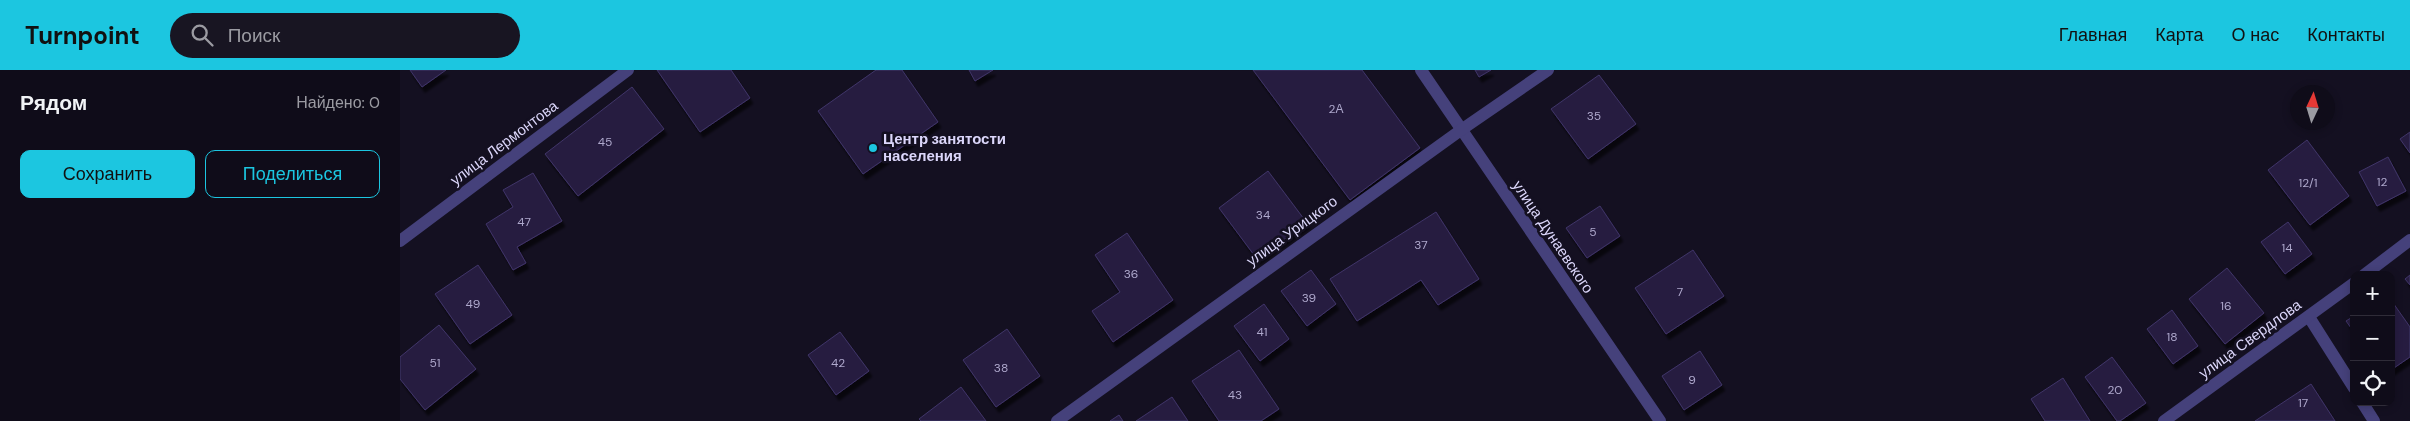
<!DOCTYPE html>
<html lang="ru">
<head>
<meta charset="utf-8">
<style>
	:root { --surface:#0f0c19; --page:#181522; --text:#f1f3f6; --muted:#9b9ba2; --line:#2f2c38; --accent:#1cc6e0 }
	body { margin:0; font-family:"DM Sans",sans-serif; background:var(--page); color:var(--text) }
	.controls { position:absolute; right:15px; bottom:15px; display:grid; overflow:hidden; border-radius:10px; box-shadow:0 2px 8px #0003 }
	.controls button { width:45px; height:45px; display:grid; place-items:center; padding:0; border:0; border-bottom:1px solid var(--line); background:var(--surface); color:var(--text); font:25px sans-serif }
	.compass { position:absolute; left:1890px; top:15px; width:45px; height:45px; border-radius:50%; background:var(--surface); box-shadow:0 2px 8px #0003; rotate:4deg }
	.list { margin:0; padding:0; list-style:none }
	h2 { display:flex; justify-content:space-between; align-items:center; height:65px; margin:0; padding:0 20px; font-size:21px }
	h2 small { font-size:16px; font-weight:400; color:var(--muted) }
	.actions { display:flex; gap:10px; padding:15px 20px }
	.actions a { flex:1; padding:11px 0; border:1px solid var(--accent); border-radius:10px; text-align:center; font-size:18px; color:var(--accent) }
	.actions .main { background:var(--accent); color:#111 }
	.icon { flex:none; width:28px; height:28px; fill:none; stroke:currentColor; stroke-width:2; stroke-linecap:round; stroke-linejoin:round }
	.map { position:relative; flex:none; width:2010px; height:351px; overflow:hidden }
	header { display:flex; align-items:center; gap:30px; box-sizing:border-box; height:70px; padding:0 25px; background:var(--accent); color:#111 }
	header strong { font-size:24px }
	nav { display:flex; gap:28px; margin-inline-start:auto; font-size:18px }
	.search { width:350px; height:45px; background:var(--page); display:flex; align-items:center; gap:12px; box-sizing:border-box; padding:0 18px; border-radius:28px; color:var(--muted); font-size:19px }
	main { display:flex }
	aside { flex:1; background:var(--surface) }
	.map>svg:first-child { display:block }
	.building { fill:#271f40; stroke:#403469; filter:url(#shadow) }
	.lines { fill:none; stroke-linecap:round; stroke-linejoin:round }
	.minor { stroke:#45417b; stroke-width:12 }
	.poi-dot { fill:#1cc6e0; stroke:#141021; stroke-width:2 }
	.labels { text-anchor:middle; stroke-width:5; stroke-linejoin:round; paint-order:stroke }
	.number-label { font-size:12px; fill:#aea8cc }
	.poi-label { font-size:15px; font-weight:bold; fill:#dbd6fa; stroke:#141021; text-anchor:start }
	.street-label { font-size:15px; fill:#dbd6fa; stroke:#141021 }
</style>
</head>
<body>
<header>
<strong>Turnpoint</strong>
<div class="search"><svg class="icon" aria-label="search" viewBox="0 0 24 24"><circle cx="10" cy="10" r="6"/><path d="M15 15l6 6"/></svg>Поиск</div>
<nav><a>Главная</a><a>Карта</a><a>О нас</a><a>Контакты</a></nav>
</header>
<main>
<aside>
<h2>Рядом<small>Найдено: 0</small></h2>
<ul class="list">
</ul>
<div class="actions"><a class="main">Сохранить</a><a>Поделиться</a></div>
</aside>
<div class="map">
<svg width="2010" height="351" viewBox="0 0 2010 351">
	<defs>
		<filter id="shadow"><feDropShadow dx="3" dy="5.5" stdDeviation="1" flood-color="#0009"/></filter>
	</defs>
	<rect width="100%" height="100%" fill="#141021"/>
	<!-- building -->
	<g class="building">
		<polygon points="10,0 46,0 22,17"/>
		<polygon points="257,0 331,0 350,28 300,62"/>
		<polygon points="476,0 502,0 538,52 463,104 418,41"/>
		<polygon points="569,0 593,0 575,11"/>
		<polygon points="853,0 962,0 1020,78 950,130"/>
		<polygon points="1075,0 1091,0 1079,7"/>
		<polygon points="1199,5 1236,54 1188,89 1151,39"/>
		<polygon points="232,17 264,59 178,126 145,84"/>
		<polygon points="2010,62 2010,83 2000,69"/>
		<polygon points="1907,70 1949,126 1910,155 1868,100"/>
		<polygon points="1988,87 2006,121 1977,136 1959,102"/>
		<polygon points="868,101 907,153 857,189 819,138"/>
		<polygon points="133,103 162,151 117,177 126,193 113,200 86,154 113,137 103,120"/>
		<polygon points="1200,136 1220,166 1187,188 1166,158"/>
		<polygon points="1036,142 1079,209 1038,235 1021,210 957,251 930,209"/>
		<polygon points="1888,152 1912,184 1885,204 1861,172"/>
		<polygon points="727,163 773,230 713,272 692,241 720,222 695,185"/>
		<polygon points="1293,180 1324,226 1266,264 1235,218"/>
		<polygon points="78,195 112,245 70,274 35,224"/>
		<polygon points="1827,198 1864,243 1825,274 1789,229"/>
		<polygon points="911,200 936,234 907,256 881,221"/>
		<polygon points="2010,205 2010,215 2005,209"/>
		<polygon points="1991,230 2010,257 2010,287 1991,300"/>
		<polygon points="864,234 889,269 860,291 834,256"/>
		<polygon points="1772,240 1798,276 1773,294 1747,259"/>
		<polygon points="1954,246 1954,262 1946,251"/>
		<polygon points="39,255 76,299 25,340 0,309 0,287"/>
		<polygon points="607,259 640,306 596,337 563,290"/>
		<polygon points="440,262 469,301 436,325 408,285"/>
		<polygon points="839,280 879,339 861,351 819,351 792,311"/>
		<polygon points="1300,281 1322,315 1284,340 1262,306"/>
		<polygon points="1712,287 1746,333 1720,351 1717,351 1685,307"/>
		<polygon points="1663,308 1690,351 1645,351 1631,329"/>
		<polygon points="1911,314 1935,351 1855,351"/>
		<polygon points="561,317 586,351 521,351 519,349"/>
		<polygon points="772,327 788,351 736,351"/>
		<polygon points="719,345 723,351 710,351"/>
	</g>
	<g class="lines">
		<!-- minor -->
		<g class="minor">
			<polyline points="1021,0 1260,351"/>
			<polyline points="0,171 228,0"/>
			<polyline points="1964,205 2010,170"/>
			<polyline points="1909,247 1954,318"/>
			<polyline points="1962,332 1974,351"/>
			<polyline points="657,351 1061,60 1148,0"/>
			<polyline points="1764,351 1954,213"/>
		</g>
	</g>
	<!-- markers -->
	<circle class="poi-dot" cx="473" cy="78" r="5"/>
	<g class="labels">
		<!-- number labels -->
		<g class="number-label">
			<text x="936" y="43">2А</text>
			<text x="1194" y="50">35</text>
			<text x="205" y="76">45</text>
			<text x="1982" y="116">12</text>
			<text x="1908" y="117">12/1</text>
			<text x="863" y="149">34</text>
			<text x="124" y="156">47</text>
			<text x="1193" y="166">5</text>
			<text x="1021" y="179">37</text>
			<text x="1887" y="182">14</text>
			<text x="731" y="208">36</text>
			<text x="1280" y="226">7</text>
			<text x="909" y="232">39</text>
			<text x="73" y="238">49</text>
			<text x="1826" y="240">16</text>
			<text x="862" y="266">41</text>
			<text x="1772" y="271">18</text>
			<text x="35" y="297">51</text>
			<text x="438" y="297">42</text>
			<text x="601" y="302">38</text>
			<text x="1292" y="314">9</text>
			<text x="1715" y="324">20</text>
			<text x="835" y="329">43</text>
			<text x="1903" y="337">17</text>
		</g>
		<!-- poi labels -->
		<g class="poi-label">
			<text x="483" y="74">Центр занятости<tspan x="483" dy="17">населения</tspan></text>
		</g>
		<!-- street labels -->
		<g class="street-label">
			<text transform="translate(104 73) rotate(-37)" y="5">улица Лермонтова</text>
			<text transform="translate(892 161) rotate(-36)" y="5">улица Урицкого</text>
			<text transform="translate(1153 167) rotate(56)" y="5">улица Дунаевского</text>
			<text transform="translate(1850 269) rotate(-36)" y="5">улица Свердлова</text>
		</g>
	</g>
</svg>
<div class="controls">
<button>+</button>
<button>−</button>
<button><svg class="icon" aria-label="locate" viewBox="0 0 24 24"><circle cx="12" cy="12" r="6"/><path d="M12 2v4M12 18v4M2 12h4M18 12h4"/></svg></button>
</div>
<svg class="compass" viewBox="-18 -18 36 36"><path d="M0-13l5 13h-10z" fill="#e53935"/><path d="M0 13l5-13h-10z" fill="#9b9ba2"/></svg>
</div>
</main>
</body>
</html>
